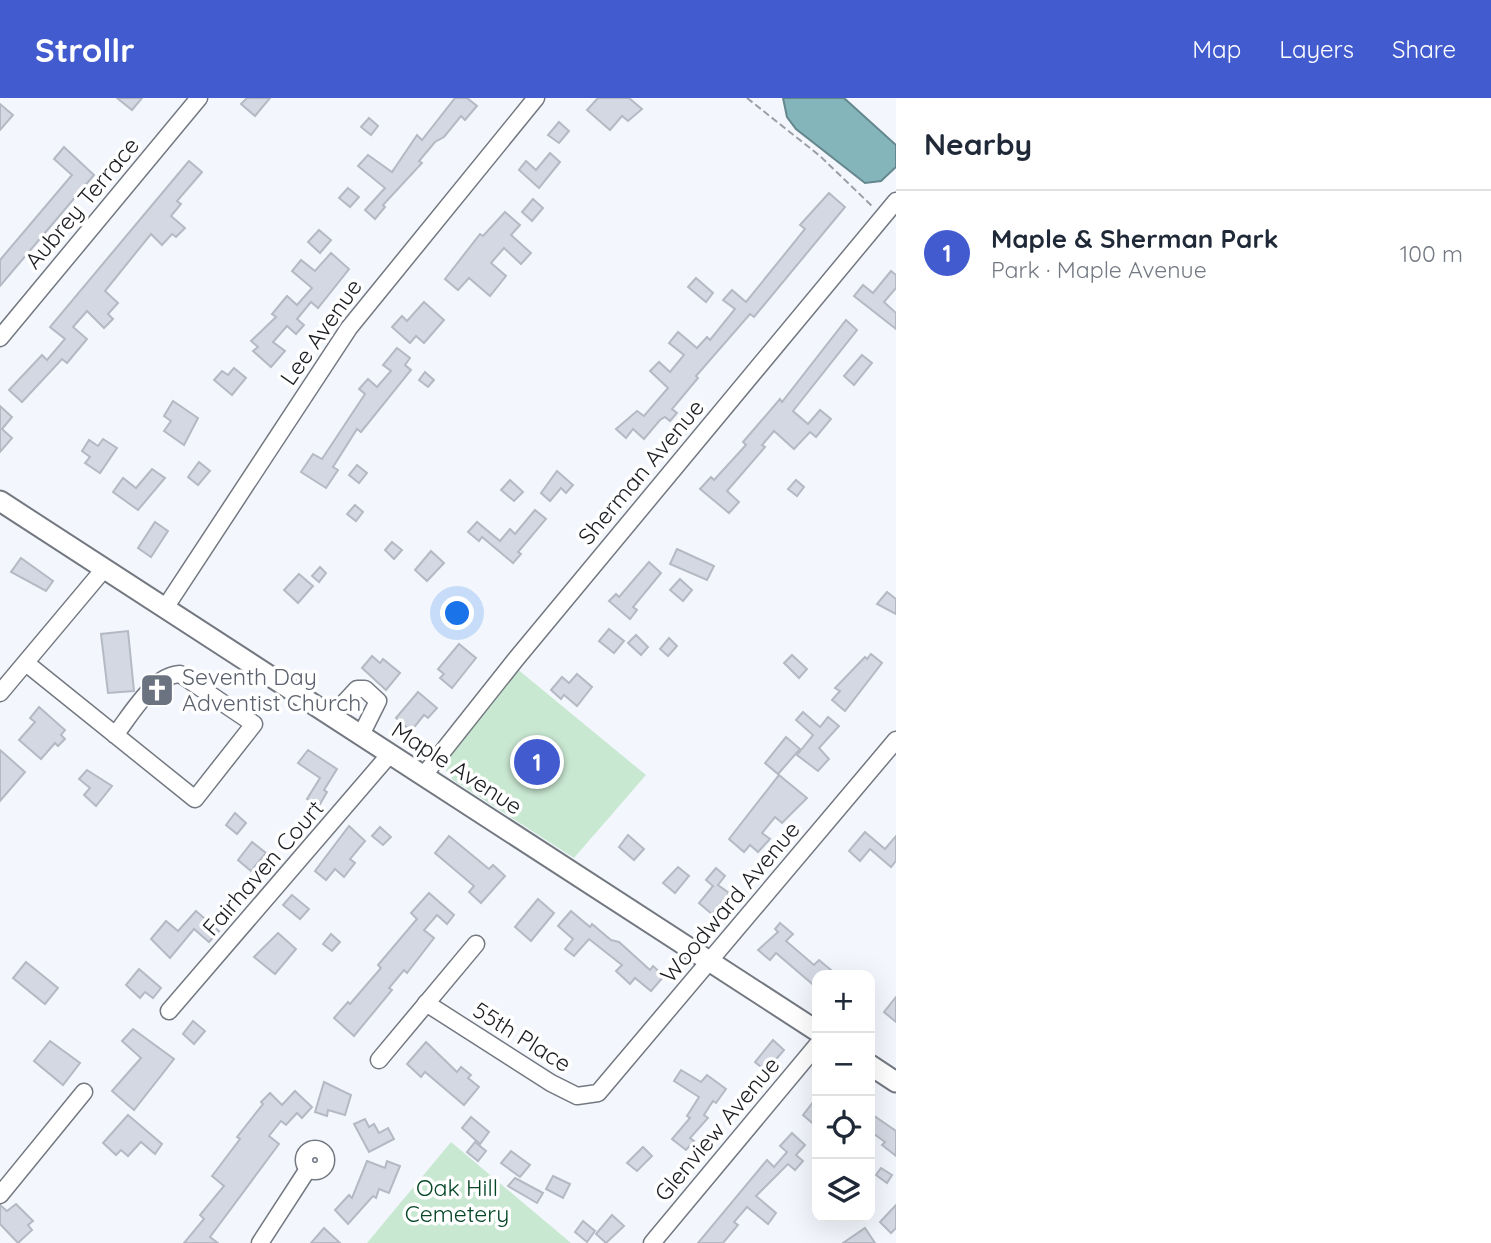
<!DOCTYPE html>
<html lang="en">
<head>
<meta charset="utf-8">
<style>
	:root { --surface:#fff; --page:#f6f6f7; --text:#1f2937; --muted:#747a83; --line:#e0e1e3; --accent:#425ccf }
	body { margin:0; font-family:Quicksand,sans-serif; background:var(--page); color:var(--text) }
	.controls { position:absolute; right:21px; bottom:21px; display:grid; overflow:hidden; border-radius:14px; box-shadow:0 7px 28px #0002 }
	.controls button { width:63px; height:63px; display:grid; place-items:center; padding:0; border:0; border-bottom:2px solid var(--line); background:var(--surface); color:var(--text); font:35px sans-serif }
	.you { position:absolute; left:458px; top:516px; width:24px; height:24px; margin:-18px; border:5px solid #fff; border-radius:50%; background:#1a73e8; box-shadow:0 0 0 10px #1a73e833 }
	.badge { display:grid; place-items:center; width:46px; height:46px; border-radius:50%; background:var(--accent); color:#fff; font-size:23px; font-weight:700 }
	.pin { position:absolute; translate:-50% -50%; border:4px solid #fff; box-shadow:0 2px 7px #0006 }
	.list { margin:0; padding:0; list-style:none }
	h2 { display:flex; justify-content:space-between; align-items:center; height:91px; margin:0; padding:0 28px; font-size:30px }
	h2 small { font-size:23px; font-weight:400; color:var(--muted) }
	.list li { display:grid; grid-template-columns:46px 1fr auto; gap:21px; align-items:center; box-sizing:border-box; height:126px; padding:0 28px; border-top:2px solid var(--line) }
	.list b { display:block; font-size:26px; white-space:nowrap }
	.list p { margin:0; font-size:23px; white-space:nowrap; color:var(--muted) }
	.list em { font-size:23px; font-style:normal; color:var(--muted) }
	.icon { flex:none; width:38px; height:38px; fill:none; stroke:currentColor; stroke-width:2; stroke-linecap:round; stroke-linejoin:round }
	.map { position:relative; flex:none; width:896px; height:1145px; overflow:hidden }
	header { display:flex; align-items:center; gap:42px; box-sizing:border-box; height:98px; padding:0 35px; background:var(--accent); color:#fff }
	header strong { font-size:33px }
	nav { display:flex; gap:38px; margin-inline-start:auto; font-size:24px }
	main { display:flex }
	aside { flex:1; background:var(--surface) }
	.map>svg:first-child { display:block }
	.green { fill:#c9e8d2 }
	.water { fill:#84b5bb; stroke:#64878d; stroke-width:2 }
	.building { fill:#d3d8e3; stroke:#b4b9c3; stroke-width:2 }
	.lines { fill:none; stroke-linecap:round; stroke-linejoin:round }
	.minor-casing { stroke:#737881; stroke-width:19 }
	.major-casing { stroke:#737881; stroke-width:23 }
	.path { stroke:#9c9fa5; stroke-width:2; stroke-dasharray:7 3.5; stroke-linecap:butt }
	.minor { stroke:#fff; stroke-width:16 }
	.major { stroke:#fff; stroke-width:19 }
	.labels { text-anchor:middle; stroke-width:7; stroke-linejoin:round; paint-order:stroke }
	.street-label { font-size:23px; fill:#1b1d21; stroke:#fff }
	.worship-label { font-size:23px; fill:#5b616d; stroke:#fff; text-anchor:start }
	.park-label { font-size:23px; fill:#054626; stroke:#fff }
</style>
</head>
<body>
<header>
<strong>Strollr</strong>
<nav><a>Map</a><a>Layers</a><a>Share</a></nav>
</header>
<main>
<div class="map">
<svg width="896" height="1145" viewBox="0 0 896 1145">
	<rect width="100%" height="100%" fill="#f3f7fd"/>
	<!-- green -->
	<g class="green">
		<polygon points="516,570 646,677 574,760 453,682 444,670 444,662"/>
		<polygon points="451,1044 571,1145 367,1145"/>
	</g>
	<!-- water -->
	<polygon class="water" points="783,0 844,0 896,47 896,69 881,83 865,85 796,31 787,19"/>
	<!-- building -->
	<g class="building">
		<polygon points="117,0 142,0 132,12"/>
		<polygon points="247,0 270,0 255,18 241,6"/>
		<polygon points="455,0 467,0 477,8 465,22 461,18 444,39 435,44 419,63 422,65 383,107 385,109 375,121 365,112 385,90 358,68 368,57 392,74 417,37 422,42"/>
		<polygon points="598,0 629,0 642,11 628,23 622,18 610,32 587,12"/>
		<polygon points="0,6 13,17 0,32"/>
		<polygon points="369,20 378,28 371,37 361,29"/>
		<polygon points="559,24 569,33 559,45 548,37"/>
		<polygon points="64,49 94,77 0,188 0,162 72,77 54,61"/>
		<polygon points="550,55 560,64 539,90 519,72 526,63 536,72"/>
		<polygon points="189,63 202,74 177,103 181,106 171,118 185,130 176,139 172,136 162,147 151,136 105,193 118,205 108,216 113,221 104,230 87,213 73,229 87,241 67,265 62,261 22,304 9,292 42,257 47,262 65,241 50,229"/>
		<polygon points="348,90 359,99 350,109 339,100"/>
		<polygon points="829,95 845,109 754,219 750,216 696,278 698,280 672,311 677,315 670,323 665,319 660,322 644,341 633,331 626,340 616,331 637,313 644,318 668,290 650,273 659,264 670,274 684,257 669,245 678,234 697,250 707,239 710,242 735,211 723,202 732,192 746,204 805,131 800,127"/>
		<polygon points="533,101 543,110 532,123 522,114"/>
		<polygon points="505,114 520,127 511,137 531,155 521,166 504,150 491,165 506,178 490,198 469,180 458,192 445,181 480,136 483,138"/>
		<polygon points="319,132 331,142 320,155 308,144"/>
		<polygon points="331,155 349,171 318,210 311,204 297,221 304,227 296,236 287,228 273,244 285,253 271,269 253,253 258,249 251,243 276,219 272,216 287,198 297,207 312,190 292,173 301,162 315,173"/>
		<polygon points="891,173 896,177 896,190 884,204 896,215 896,231 854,198 863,187 873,195"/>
		<polygon points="696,180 713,195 706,204 688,189"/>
		<polygon points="424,204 444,222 424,245 416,238 410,245 392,229 402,218 407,223"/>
		<polygon points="846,222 857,232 793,313 808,326 820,312 831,321 816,339 810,334 794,351 774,333 762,347 765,349 727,393 739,404 729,415 700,391 711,379 714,382 746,347 743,344 780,301 782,304"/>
		<polygon points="397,250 410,260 405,267 411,272 361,334 357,331 333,369 338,372 326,390 301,374 313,356 322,361 365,296 359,291 368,281 377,289 391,273 383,267"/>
		<polygon points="862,257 872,265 854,287 844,278"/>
		<polygon points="234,270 246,280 232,297 214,282 222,273 228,277"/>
		<polygon points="425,274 434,282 428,289 419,282"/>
		<polygon points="173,303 198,320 184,347 164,333 171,323 164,318"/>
		<polygon points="0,308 12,319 2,331 12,340 0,354"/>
		<polygon points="103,341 117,350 100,375 85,365 90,359 82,353 89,342 98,348"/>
		<polygon points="199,364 210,373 198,387 188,379"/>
		<polygon points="357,367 367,375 359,385 349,377"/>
		<polygon points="152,371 165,380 138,412 113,394 123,380 136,390"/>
		<polygon points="557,373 573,387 566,395 561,390 550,403 541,395"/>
		<polygon points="510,382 523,394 514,403 501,392"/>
		<polygon points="796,382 804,389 797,398 788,391"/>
		<polygon points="355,407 363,414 356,423 347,416"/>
		<polygon points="535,412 546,421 518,454 521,456 513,465 482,439 479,443 468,434 477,424 500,443 510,431 515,436"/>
		<polygon points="155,424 168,433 151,459 138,450"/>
		<polygon points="392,444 402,452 394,461 385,452"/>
		<polygon points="677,451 714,468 707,482 670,466"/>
		<polygon points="431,453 444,465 427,483 415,472"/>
		<polygon points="21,460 53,483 46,493 11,474"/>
		<polygon points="649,464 661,475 633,509 637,512 630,521 609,503 616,496 619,499"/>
		<polygon points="320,469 326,475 319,484 312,478"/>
		<polygon points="299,476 313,488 298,505 284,492"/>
		<polygon points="680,481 692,492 683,503 670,492"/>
		<polygon points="887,494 896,501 896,516 877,506"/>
		<polygon points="609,531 624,543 614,555 599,543"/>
		<polygon points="128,533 134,593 108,595 101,536"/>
		<polygon points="636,537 648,549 641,557 628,545"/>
		<polygon points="669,540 677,548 668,558 660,551"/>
		<polygon points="459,546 476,560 452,590 440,580 444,576 438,571"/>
		<polygon points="871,556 882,565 845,613 832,602 840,593 835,590 865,559 867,561"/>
		<polygon points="792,557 807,571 799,580 784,565"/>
		<polygon points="372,558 380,565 383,561 400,575 386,592 362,570"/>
		<polygon points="577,576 592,589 577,608 564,597 561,601 551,592 562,579 569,585"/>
		<polygon points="418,594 437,610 428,620 424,617 411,633 396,620"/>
		<polygon points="39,609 65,632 61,637 65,641 58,648 55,645 41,661 19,642 35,624 30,620"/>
		<polygon points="803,614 820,629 828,619 839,628 819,650 829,661 818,673 797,657 813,637 796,622"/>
		<polygon points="786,639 800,651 778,676 765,665"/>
		<polygon points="0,652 25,674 0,703"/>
		<polygon points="308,652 337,671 324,692 327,694 319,708 307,701 320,680 298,665"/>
		<polygon points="87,672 112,688 96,708 84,697 90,690 79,681"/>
		<polygon points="779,677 807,700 782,725 775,719 762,735 770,741 758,754 750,747 744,754 729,741"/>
		<polygon points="235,715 246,725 237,736 226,727"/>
		<polygon points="349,728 365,743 350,761 355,765 344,779 335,771 326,782 315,773"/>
		<polygon points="380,729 391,739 383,747 372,738"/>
		<polygon points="865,734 885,751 896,738 896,763 891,769 870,751 860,763 849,753"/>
		<polygon points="628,737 644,751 634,762 619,749"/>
		<polygon points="449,738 489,771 493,767 505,778 481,805 469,794 474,788 435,755"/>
		<polygon points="252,744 266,755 251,773 238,762"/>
		<polygon points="678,769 689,778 675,795 663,785"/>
		<polygon points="716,770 725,778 718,787 729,795 712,816 699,805 713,788 706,782"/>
		<polygon points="429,795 454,817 447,826 437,817 424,832 434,840 407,875 404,872 389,890 392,892 354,938 334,920 348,904 350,906 381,870 378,867 417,821 411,815"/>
		<polygon points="292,797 309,811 300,821 283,807"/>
		<polygon points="538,801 554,815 531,843 515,829"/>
		<polygon points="196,813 219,833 209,844 194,831 170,860 151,841 166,823 178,833"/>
		<polygon points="571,813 590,829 592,826 611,842 619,844 650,872 653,868 664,878 651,893 635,880 630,886 616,873 622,867 589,841 574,858 565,851 573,841 558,828"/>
		<polygon points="780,825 793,836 786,843 814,867 819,862 837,877 817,877 817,890 776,855 770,862 758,852 778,834 775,831"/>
		<polygon points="278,835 296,851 275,876 254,859"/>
		<polygon points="331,836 340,844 332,853 323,846"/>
		<polygon points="26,864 58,890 45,906 13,880"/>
		<polygon points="139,871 161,890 153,900 145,894 140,900 126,887"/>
		<polygon points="896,899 896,924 884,914"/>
		<polygon points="193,923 205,933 194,946 183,936"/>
		<polygon points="133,931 174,961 134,1012 112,993 141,960 122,943"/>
		<polygon points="773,942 784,952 766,973 755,964"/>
		<polygon points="50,943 80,965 63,987 34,963"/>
		<polygon points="426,944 457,974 461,969 471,977 468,980 479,989 464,1007 425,974 421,979 407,966"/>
		<polygon points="681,972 701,984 707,977 726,991 716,1005 713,1003 704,1017 708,1020 690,1040 694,1043 686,1052 672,1041 690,1020 687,1018 699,999 674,983"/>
		<polygon points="324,984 351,997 345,1017 328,1012 327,1018 315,1014"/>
		<polygon points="295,993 312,1009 302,1020 297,1015 286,1027 281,1023 269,1038 279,1046 210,1139 218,1145 184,1145 204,1121 200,1117 224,1088 212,1078 240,1041 237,1039 263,1006 261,1004 270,995 282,1007"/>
		<polygon points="817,999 817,1029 803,1017"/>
		<polygon points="870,1015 896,1033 896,1058 882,1047 885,1044 870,1033"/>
		<polygon points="128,1017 162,1046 155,1056 141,1044 128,1058 121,1052 116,1057 103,1045"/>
		<polygon points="471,1019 489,1034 480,1046 462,1030"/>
		<polygon points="365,1021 369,1029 374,1026 379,1035 388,1030 394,1041 369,1054 354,1026"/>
		<polygon points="792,1035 805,1047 796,1057 803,1063 795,1072 788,1066 756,1098 776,1115 768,1126 747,1109 734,1124 738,1127 723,1145 698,1145 767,1062 774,1069 787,1054 780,1048"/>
		<polygon points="475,1044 486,1053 478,1063 467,1054"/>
		<polygon points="643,1049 652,1058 637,1073 627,1065"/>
		<polygon points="511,1053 530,1067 520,1079 501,1065"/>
		<polygon points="367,1063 385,1070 387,1063 400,1068 389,1095 379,1091 376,1100 373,1098 348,1126 335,1112 349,1097 352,1100"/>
		<polygon points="881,1070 892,1077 887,1085 876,1077"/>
		<polygon points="553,1078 570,1086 563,1100 546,1091"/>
		<polygon points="515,1080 543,1095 537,1105 508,1088"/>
		<polygon points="16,1106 33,1123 28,1127 32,1132 18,1145 0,1126 0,1107 7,1113"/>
		<polygon points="896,1107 896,1130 891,1135 880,1124"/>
		<polygon points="612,1117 624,1128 606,1145 596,1136"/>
		<polygon points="583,1123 595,1133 587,1144 575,1134"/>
		<polygon points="324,1130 340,1145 311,1145"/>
		<polygon points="865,1130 875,1145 843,1145"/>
	</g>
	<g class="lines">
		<!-- minor casing -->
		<g class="minor-casing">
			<g id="minor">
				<polyline points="0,240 199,0"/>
				<polyline points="165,510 349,230 536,0"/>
				<path d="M26,565L195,701L254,626L180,576C153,577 131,617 115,637"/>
				<polyline points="0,595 104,471"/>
				<polyline points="332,618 357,591 365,591 378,603 361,637"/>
				<polyline points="424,677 516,561 896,103"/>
				<polyline points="426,905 551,985 577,998 598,995 896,642"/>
				<polyline points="169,913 390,656"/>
				<polyline points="379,962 476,846"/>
				<circle cx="315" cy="1062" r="11"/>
				<polyline points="0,1097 84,994"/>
				<polyline points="260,1145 308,1071"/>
				<polyline points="652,1145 817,947"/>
			</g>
		</g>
		<!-- major casing -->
		<g class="major-casing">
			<g id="major">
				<polyline points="0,403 817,933"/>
				<polyline points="870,967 896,984"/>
			</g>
		</g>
		<!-- path -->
		<polyline class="path" points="747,0 820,58 873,109"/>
		<!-- minor -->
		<use href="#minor" class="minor"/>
		<!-- major -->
		<use href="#major" class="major"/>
	</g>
	<!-- icons -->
	<defs>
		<g id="church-square" transform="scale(1.75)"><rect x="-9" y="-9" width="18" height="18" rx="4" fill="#6b7280" stroke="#fff"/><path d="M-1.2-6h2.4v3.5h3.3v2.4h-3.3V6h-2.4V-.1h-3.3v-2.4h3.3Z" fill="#fff"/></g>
	</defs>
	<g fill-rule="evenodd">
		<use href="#church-square" x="157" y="592"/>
	</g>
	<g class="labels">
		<!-- street labels -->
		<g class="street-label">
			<text transform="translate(82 105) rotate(-50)" y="8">Aubrey Terrace</text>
			<text transform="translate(321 234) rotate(-55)" y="8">Lee Avenue</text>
			<text transform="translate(641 374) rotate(-50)" y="8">Sherman Avenue</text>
			<text transform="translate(457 670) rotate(33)" y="8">Maple Avenue</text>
			<text transform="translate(263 770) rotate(-49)" y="8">Fairhaven Court</text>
			<text transform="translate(730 804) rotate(-50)" y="8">Woodward Avenue</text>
			<text transform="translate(522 939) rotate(32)" y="8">55th Place</text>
			<text transform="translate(717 1031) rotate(-50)" y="8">Glenview Avenue</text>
		</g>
		<!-- worship labels -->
		<g class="worship-label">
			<text x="182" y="587">Seventh Day<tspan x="182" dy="26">Adventist Church</tspan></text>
		</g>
		<!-- park labels -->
		<g class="park-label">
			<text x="457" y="1098">Oak Hill<tspan x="457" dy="26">Cemetery</tspan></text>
		</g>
	</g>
</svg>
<div class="controls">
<button>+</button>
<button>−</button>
<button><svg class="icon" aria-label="locate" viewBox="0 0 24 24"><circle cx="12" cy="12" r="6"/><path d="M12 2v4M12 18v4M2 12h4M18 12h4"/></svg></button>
<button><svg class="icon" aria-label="layers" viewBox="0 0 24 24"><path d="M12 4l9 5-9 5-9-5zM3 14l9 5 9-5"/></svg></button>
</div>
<div class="you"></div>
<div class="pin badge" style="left:537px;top:664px">1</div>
</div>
<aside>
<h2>Nearby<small></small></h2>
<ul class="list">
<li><span class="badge">1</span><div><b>Maple &amp; Sherman Park</b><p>Park · Maple Avenue</p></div><em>100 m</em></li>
</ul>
</aside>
</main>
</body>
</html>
